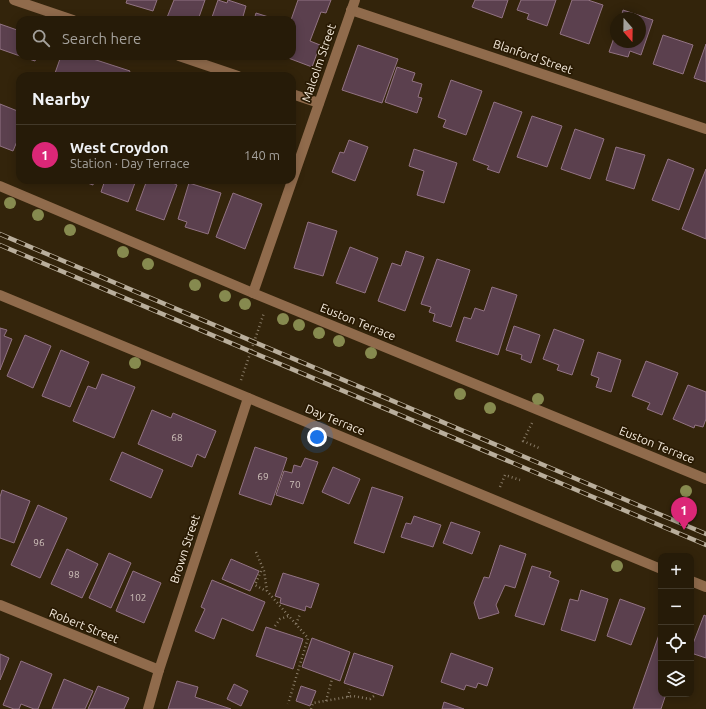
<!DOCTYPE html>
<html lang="en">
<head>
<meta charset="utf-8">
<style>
	:root { --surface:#261b08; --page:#2e2412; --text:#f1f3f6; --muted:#a4a19c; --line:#423929; --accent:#db2777 }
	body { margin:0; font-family:Ubuntu,sans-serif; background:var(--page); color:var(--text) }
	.controls { position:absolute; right:12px; bottom:12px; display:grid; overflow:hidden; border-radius:8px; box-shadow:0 2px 10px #0003 }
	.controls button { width:36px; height:36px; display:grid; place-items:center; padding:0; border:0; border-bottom:1px solid var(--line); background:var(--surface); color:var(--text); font:20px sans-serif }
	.compass { position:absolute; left:610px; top:12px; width:36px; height:36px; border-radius:50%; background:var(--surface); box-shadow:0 2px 10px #0003; rotate:160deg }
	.you { position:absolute; left:317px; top:437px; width:14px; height:14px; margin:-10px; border:3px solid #fff; border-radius:50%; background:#1a73e8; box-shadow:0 0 0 6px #1a73e833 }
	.badge { display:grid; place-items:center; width:26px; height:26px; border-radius:50%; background:var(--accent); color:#fff; font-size:13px; font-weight:700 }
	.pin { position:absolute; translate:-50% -33px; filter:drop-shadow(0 1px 2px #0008) }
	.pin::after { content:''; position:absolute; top:21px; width:14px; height:12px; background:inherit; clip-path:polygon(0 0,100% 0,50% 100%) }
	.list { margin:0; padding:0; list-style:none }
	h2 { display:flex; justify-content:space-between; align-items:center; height:52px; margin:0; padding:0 16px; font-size:17px }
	h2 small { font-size:13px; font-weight:400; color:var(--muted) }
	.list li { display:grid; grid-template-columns:26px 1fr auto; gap:12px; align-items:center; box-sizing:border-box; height:60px; padding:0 16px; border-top:1px solid var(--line) }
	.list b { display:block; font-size:15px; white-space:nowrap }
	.list p { margin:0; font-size:13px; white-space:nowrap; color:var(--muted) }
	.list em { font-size:13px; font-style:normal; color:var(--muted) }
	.icon { flex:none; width:22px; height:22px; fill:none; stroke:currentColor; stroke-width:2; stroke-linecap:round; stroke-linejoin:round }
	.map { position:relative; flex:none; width:706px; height:709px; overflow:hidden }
	.search { position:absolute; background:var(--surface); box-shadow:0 2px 10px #0003; left:16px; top:16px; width:280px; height:44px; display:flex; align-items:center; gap:10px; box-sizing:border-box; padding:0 14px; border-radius:12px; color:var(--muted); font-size:15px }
	.panel { position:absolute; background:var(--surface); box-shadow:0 2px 10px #0003; left:16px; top:72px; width:280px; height:112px; border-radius:12px }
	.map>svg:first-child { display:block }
	.building { fill:#5b404e; stroke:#927383 }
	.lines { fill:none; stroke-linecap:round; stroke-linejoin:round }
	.path { stroke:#897c68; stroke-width:2.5; stroke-dasharray:1 3; stroke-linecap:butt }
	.minor { stroke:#906b4c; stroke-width:10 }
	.rail-casing { stroke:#b9ae9c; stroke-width:4.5 }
	.rail { stroke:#291a03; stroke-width:3; stroke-dasharray:9; stroke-linecap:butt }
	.tree { fill:#868a4f }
	.labels { text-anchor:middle; stroke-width:3.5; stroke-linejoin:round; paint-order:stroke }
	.number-label { font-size:10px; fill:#cec0b9 }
	.street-label { font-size:12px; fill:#f5ebdd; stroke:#291a03 }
</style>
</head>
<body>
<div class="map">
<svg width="706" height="709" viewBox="0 0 706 709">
	<rect width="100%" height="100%" fill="#33240b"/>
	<!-- building -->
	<g class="building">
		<polygon points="127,0 157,0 153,11 126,3"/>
		<polygon points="174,0 205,0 198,20 166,20"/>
		<polygon points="218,0 227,3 228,0 246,6 242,20 211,20"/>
		<polygon points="298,0 331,0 326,13 321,12 310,41 320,45 312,67 283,56 292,56 292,20 291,20"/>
		<polygon points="475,0 508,0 502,18 472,7"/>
		<polygon points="521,0 556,0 547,26 527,19 529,14 517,10"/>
		<polygon points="572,0 588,0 603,5 589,44 560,34"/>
		<polygon points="623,10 653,20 641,55 630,51 628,57 609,52 616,32 616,42 640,42 640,18 621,18"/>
		<polygon points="256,13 278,20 254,20"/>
		<polygon points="0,24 20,31 20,56 0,49"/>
		<polygon points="663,35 693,45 683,74 653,64"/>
		<polygon points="706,44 706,82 694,78"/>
		<polygon points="358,45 398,59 382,103 342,90"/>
		<polygon points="20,56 37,56 35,61"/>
		<polygon points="61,56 84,56 130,71 128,76 54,76"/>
		<polygon points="397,67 415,73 412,81 422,84 418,97 422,98 417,113 385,102"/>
		<polygon points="451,80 482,91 466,135 443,127 446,120 438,117"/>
		<polygon points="494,102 522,112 499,173 487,169 489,166 473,160"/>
		<polygon points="0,104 20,112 20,134 13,151 0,146"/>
		<polygon points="532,116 562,126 547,167 517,157"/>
		<polygon points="575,129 604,139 590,179 561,169"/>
		<polygon points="349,140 368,147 355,181 332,172 340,152 344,153"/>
		<polygon points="616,147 645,155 634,189 606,180"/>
		<polygon points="414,149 457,163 444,203 417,195 424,171 409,166"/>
		<polygon points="668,159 694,169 679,210 652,200"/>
		<polygon points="706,169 706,239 682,229"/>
		<polygon points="79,180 94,180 93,185"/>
		<polygon points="105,180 136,180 128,202 101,192"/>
		<polygon points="147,180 174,180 173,183 177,185 164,220 136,210"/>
		<polygon points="189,183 221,193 208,234 185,227 187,222 178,219"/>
		<polygon points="233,193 262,204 245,249 216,237"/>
		<polygon points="308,222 337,231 323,276 294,268"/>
		<polygon points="350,247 378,258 365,293 336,283"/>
		<polygon points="406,251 424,257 405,311 378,301 392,263 401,266"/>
		<polygon points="437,259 470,270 451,327 433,321 435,314 429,312 431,307 421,304"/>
		<polygon points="492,287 517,295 498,355 456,341 464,317 471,319 475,308 484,311"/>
		<polygon points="514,326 540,335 531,363 521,359 522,355 506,350"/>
		<polygon points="0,328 7,330 4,336 12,339 0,370"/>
		<polygon points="554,329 584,340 572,375 557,370 559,365 543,359"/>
		<polygon points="25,335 51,346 33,388 7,376"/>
		<polygon points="61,350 89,362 70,407 42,396"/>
		<polygon points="598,352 621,360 611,392 596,387 599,378 591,375"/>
		<polygon points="646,361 678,373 662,415 647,409 650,403 632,396"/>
		<polygon points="102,374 135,387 114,438 73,421 88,386 96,389"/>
		<polygon points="688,385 706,392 706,419 703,427 695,425 694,428 673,419"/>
		<polygon points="152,410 171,418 173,413 216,431 205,458 197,454 192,467 138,444"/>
		<polygon points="255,447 287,458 271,505 239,494"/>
		<polygon points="122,452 163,470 151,498 110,480"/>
		<polygon points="305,458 318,462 303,504 276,495 284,471 292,473 294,465 301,467"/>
		<polygon points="333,467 360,479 349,504 322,492"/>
		<polygon points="372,487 403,497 384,553 354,543"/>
		<polygon points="2,490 30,501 14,543 0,538 0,497"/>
		<polygon points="38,505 67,518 40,578 11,565"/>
		<polygon points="414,516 441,525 433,547 401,537 406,523 411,524"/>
		<polygon points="451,522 480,532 472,554 443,543"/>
		<polygon points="500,545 526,554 515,588 505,585 496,605 499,613 479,619 474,603 484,577 489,578"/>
		<polygon points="67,549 98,564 82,598 51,584"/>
		<polygon points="109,553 131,563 111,608 89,598"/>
		<polygon points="231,559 259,571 250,591 222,579"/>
		<polygon points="532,566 551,572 549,577 559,581 544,625 515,616"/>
		<polygon points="133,571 161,583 144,623 116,611"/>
		<polygon points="283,573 319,584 311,608 306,606 305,611 280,603 281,598 275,596"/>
		<polygon points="212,580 265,602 253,631 222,618 214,639 195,631 205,609 201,607"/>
		<polygon points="581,590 608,599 595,641 561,630 570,599 578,601"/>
		<polygon points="620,599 645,608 631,645 607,636"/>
		<polygon points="704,615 706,616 706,658 691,653 691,649"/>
		<polygon points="266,627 303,639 293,669 256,656"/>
		<polygon points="661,629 661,694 666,694 661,709 633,709"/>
		<polygon points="312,638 350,652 340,681 302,667"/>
		<polygon points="354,653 393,666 383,696 344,683"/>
		<polygon points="451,653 493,668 487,686 478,683 476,688 466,685 464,690 441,682"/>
		<polygon points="0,654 9,658 0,680"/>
		<polygon points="21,661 52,674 38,709 34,709 21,704 19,709 14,709 3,705"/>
		<polygon points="64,679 93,691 85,709 52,709"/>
		<polygon points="177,681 198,687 195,697 231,709 168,709"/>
		<polygon points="234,684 248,691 241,706 227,699"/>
		<polygon points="98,686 129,698 124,709 88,709"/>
		<polygon points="301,686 316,691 310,706 296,701"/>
		<polygon points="444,702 464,709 442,709"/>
	</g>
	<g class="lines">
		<!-- path -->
		<g class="path">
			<polyline points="241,380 264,313"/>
			<polyline points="532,423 523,441 539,448"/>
			<polyline points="500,487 505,475 520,480"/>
			<polyline points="256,552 264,571 267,591 308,638 288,704"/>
			<polyline points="261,571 255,585 266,591"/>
			<polyline points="296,624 300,614"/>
			<polyline points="275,626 280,619 289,616"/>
			<polyline points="348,697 350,689"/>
			<polyline points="326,701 332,679"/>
			<polyline points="311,709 313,703 353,696 370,699 374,696"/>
		</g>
		<!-- minor -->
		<g class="minor">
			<polyline points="14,0 73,20"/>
			<polyline points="351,10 706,129"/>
			<polyline points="179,56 238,76"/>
			<polyline points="292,94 319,103"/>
			<polyline points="0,186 253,293 706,479"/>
			<polyline points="253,293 355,0"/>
			<polyline points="0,295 661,569"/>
			<polyline points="691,581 706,587"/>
			<polyline points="0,605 159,670"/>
			<polyline points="148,709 159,670 248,398"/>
		</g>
		<!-- rail casing -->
		<g class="rail-casing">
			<g id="rail">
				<polyline points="0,234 706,534"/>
				<polyline points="0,245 706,545"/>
			</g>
		</g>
		<!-- rail -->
		<use href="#rail" class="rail"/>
	</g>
	<!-- trees -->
	<g class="tree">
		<circle cx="10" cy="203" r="6"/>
		<circle cx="38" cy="215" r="6"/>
		<circle cx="70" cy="230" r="6"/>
		<circle cx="123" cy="252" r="6"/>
		<circle cx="148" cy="264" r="6"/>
		<circle cx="195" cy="285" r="6"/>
		<circle cx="225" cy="296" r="6"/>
		<circle cx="245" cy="304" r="6"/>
		<circle cx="283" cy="319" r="6"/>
		<circle cx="299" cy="325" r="6"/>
		<circle cx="319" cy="333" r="6"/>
		<circle cx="339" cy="341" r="6"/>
		<circle cx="371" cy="353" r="6"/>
		<circle cx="135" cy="363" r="6"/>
		<circle cx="460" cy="394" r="6"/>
		<circle cx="538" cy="399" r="6"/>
		<circle cx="490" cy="408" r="6"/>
		<circle cx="686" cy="491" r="6"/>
		<circle cx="617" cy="566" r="6"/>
	</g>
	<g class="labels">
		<!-- number labels -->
		<g class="number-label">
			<text x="177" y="441">68</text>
			<text x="263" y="480">69</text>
			<text x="295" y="488">70</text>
			<text x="39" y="546">96</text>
			<text x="74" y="578">98</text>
			<text x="138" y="601">102</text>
		</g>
		<!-- street labels -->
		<g class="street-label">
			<text transform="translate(533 57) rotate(19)" y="4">Blanford Street</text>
			<text transform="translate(319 63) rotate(-71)" y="4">Malcolm Street</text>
			<text transform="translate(358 322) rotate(22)" y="4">Euston Terrace</text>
			<text transform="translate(335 420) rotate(22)" y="4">Day Terrace</text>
			<text transform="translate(657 445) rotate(22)" y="4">Euston Terrace</text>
			<text transform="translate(185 549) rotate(-72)" y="4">Brown Street</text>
			<text transform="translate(84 626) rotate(22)" y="4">Robert Street</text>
		</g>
	</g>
</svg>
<div class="controls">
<button>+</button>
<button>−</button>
<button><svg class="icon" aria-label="locate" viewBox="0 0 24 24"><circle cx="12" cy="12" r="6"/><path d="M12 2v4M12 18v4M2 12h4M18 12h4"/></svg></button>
<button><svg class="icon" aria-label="layers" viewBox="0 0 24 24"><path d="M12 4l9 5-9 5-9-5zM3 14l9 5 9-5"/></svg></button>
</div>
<svg class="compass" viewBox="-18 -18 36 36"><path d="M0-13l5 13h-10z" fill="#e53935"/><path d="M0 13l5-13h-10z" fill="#a4a19c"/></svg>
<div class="you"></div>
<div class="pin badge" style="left:684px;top:530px">1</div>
<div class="search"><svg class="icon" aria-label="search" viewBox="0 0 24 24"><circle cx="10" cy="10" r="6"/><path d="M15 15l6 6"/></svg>Search here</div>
<section class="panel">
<h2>Nearby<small></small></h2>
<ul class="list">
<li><span class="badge">1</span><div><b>West Croydon</b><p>Station · Day Terrace</p></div><em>140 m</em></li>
</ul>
</section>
</div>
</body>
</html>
